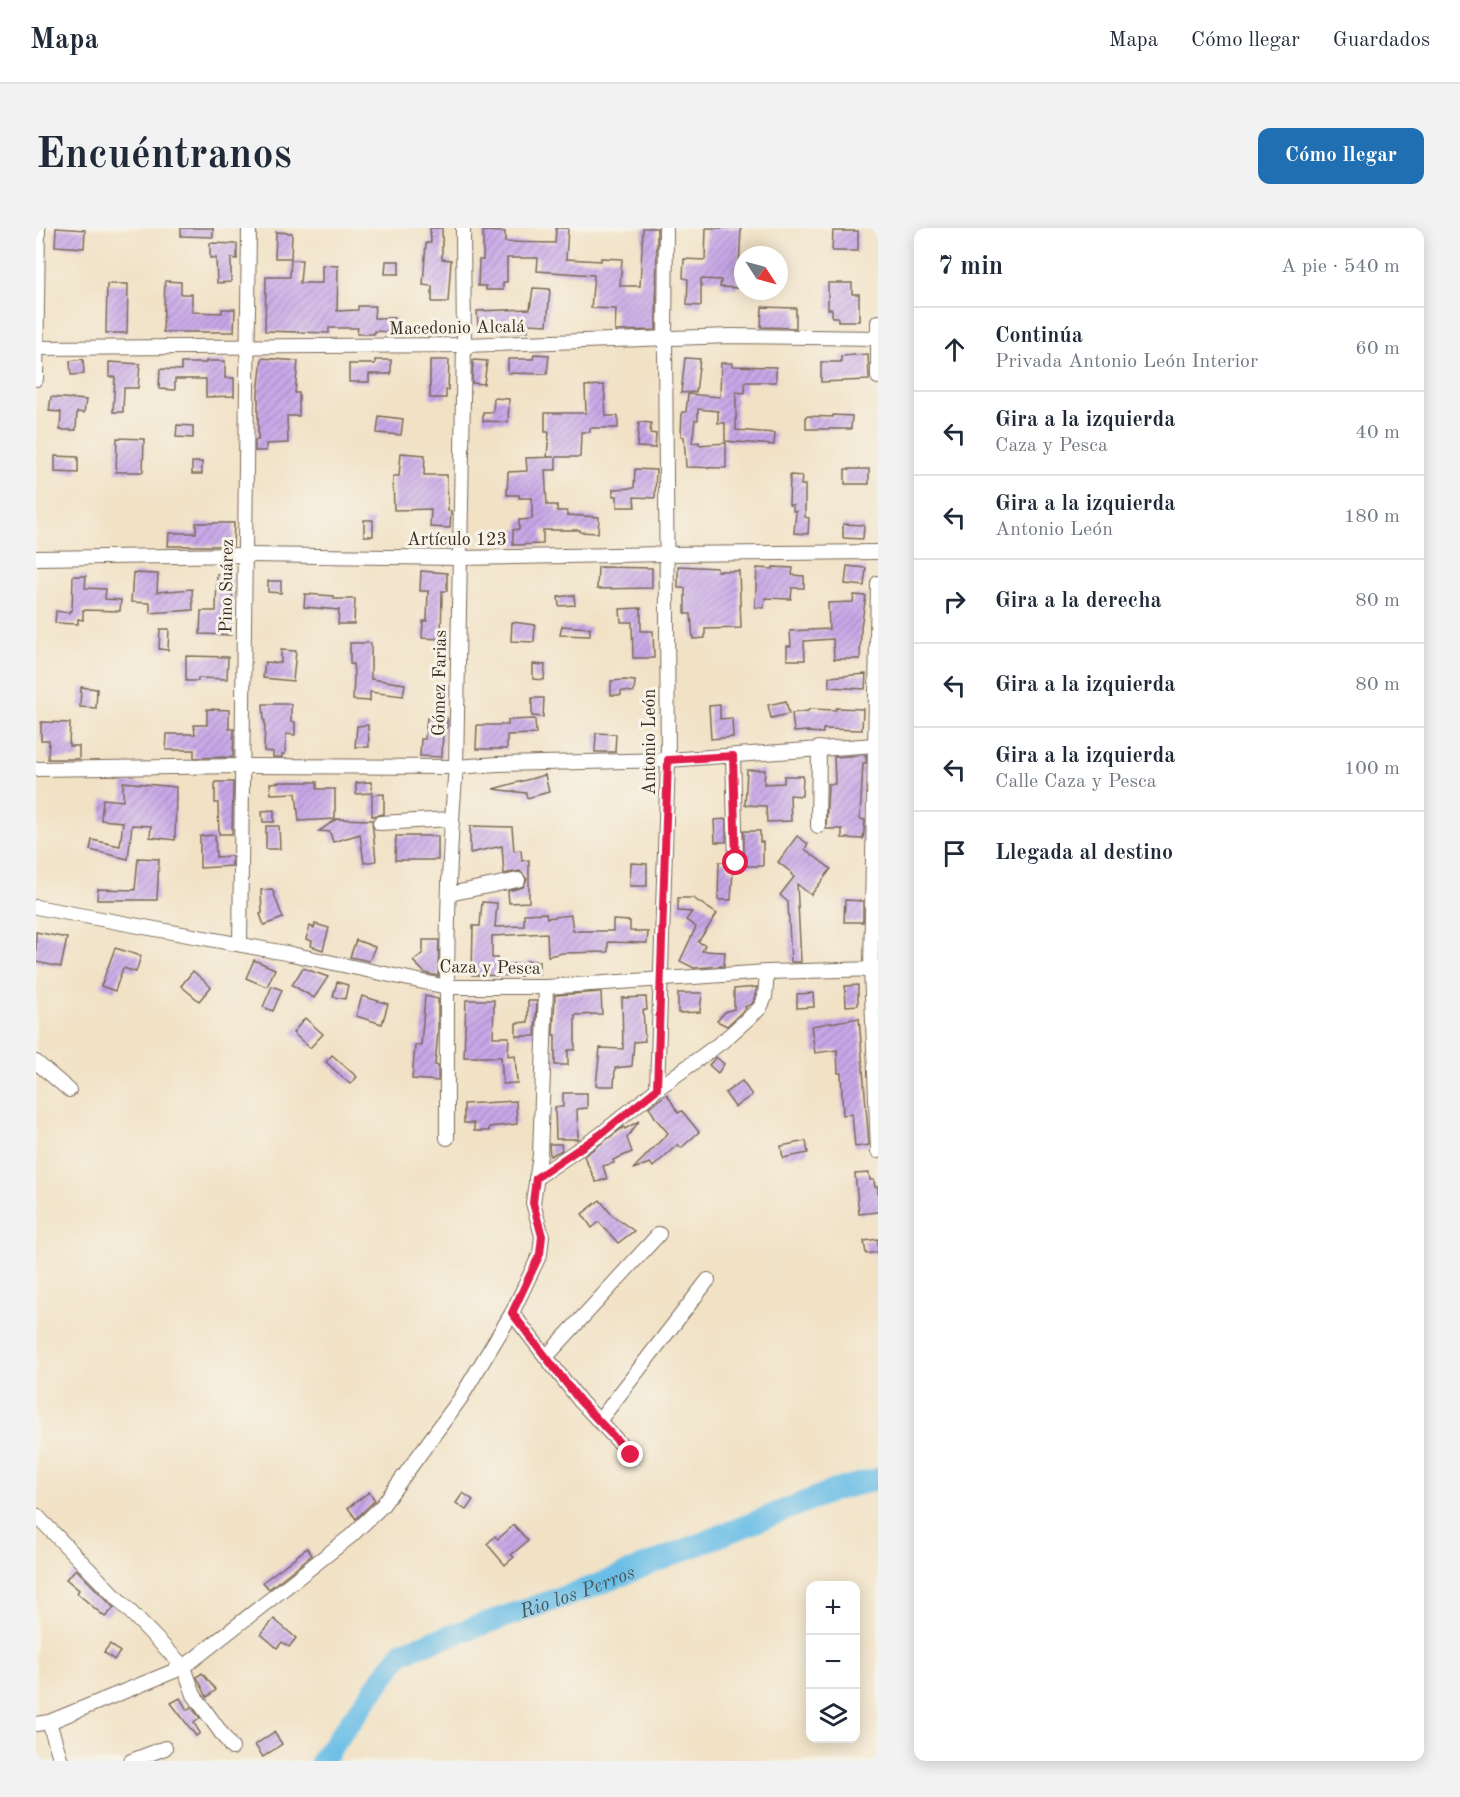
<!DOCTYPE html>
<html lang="es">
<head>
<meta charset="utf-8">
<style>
	:root { --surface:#fff; --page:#f2f2f3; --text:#1f2937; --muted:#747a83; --line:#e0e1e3; --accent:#1f6fb2 }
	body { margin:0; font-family:"Old Standard TT",serif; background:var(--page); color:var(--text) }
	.controls { position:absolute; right:18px; bottom:18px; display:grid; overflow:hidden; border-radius:12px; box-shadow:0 3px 15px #0003 }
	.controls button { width:54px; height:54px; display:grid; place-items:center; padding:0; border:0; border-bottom:2px solid var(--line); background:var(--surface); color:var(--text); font:30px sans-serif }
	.compass { position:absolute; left:698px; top:18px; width:54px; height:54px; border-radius:50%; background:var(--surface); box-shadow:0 3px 15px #0003; rotate:126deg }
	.stop { position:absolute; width:18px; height:18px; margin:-14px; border:4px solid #e11d48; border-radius:50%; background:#fff }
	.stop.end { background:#e11d48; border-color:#fff; box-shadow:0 2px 6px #0008 }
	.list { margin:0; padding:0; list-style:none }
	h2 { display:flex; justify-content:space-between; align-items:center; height:78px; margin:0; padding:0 24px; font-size:26px }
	h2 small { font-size:20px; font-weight:400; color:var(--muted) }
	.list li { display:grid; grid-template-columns:39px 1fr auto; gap:18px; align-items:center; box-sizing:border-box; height:84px; padding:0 24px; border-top:2px solid var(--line) }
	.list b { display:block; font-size:22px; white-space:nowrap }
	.list p { margin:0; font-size:20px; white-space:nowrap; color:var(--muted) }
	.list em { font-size:20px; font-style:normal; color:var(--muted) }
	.icon { flex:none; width:33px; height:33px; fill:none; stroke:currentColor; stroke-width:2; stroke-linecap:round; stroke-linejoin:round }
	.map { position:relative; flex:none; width:842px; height:1533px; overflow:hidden; border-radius:12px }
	header { display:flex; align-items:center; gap:36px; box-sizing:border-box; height:84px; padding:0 30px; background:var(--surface); border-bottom:2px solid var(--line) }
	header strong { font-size:28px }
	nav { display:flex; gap:33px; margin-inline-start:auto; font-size:21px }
	.intro { display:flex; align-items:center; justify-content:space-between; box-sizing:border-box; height:144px; padding:0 36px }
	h1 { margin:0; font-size:42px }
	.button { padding:15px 27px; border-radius:12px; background:var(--accent); color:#fff; font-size:21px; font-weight:700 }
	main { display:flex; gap:36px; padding:0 36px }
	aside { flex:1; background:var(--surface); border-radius:12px; box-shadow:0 3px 15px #0003 }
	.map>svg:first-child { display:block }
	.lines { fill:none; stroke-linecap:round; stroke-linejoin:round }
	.river { stroke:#6abee6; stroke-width:22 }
	.building { fill:url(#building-hatch) }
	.minor-casing { stroke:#7b6a59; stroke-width:16 }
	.minor { stroke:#fff; stroke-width:14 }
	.route { stroke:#e11d48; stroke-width:8 }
	.labels { text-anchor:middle; stroke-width:6; stroke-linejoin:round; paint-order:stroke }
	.street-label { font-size:18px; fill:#3b2a1e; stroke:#f7f3e8 }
	.water-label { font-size:20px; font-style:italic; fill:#49565a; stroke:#f7f3e8 }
</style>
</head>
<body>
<header>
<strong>Mapa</strong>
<nav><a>Mapa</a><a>Cómo llegar</a><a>Guardados</a></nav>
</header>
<div class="intro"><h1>Encuéntranos</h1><a class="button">Cómo llegar</a></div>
<main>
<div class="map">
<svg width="842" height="1533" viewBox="0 0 842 1533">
	<defs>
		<pattern id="building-hatch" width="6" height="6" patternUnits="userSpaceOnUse" patternTransform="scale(1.5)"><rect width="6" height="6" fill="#c8a8e9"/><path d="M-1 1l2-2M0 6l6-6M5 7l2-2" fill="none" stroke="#a489bc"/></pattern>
	</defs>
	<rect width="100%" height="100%" fill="#f7f3e8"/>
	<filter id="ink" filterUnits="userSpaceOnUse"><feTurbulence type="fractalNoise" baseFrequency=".0167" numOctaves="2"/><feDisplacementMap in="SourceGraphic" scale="12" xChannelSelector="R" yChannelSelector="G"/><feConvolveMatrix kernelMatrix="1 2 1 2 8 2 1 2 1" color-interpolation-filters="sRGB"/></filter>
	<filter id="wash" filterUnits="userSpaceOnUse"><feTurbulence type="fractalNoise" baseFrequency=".008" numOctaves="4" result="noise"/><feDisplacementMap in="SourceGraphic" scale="24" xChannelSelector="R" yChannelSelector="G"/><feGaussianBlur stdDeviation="1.35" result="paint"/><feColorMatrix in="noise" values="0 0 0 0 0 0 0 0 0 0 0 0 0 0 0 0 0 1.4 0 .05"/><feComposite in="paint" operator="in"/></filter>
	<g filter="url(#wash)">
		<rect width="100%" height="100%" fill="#f1e2c6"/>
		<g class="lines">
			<!-- river -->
			<path class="river" id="s1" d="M285,1533L366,1424L556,1359L799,1262L842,1251"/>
		</g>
		<g id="blocks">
			<!-- building -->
			<g class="building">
				<polygon points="20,0 49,2 48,20 19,18"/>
				<polygon points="145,0 177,0 177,9 145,8"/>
				<polygon points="394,0 406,0 406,31 415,32 412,74 396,74 396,58 387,57 390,15 395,15"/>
				<polygon points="520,0 532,0 530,31 565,33 565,30 586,31 584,58 604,58 607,0 621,0 620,102 579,103 580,81 555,80 558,47 501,43 502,30 471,30 471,54 467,54 467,62 450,62 450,58 442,58 443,32 447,32 447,3 469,4 469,14 519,15"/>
				<polygon points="670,0 705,0 702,60 684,59 685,52 665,51 665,78 651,77 652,51 647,50 648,31 669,32"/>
				<polygon points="797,3 822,3 822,23 796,23"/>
				<polygon points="240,4 256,5 255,30 239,30"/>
				<polygon points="174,15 201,16 201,31 195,30 195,54 181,55 180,30 174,30"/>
				<polygon points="255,32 266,32 264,55 286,55 286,37 302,38 301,83 322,82 322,78 339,78 338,90 359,90 358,104 338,103 338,106 321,106 322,100 293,100 293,105 229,103 230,49 254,49"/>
				<polygon points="350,33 363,33 363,46 349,46"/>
				<polygon points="129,53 145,54 145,66 156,66 156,84 186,85 186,81 199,81 198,104 127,104"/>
				<polygon points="792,55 816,55 816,66 823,66 823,93 802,93 802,89 796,89 796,81 792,81"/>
				<polygon points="71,56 92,56 91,105 70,105"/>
				<polygon points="497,60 514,61 511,97 492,96 492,103 478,103 477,96 442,98 441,83 494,81"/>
				<polygon points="726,79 760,80 760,100 725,99"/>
				<polygon points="498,126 513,127 511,146 472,145 472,131 497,131"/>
				<polygon points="832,126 833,152 785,154 785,134 805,134 805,128"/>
				<polygon points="226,130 262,133 259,165 263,165 263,188 251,188 252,215 230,216 230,223 219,223 219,212 222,212 222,166"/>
				<polygon points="649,130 664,131 660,164 645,165"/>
				<polygon points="47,131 48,146 35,147 34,133"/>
				<polygon points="339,132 355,132 355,146 333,146 333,154 313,154 313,136 339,136"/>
				<polygon points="394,132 413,132 412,162 410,162 410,170 394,170"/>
				<polygon points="437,132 451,133 448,156 436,155"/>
				<polygon points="170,133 189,133 189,150 198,150 198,168 170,169 170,151 139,151 139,162 123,161 124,141 145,142 145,135 170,135"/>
				<polygon points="73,134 104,136 102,160 88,160 87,184 77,184 79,149 73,149"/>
				<polygon points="685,135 696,135 696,138 740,139 740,154 709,154 709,165 700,164 700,202 739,205 738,217 689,213 689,195 682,195 682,183 662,181 662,192 659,192 656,215 663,214 663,217 690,215 690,240 650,239 648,209 645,208 646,184 650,184 652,166 684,169"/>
				<polygon points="568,157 570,188 582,188 582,200 554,200 554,204 545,204 544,229 520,229 520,242 509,242 511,277 521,277 521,283 531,283 531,287 563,289 562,305 544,304 544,302 507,302 507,316 477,317 477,302 483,301 483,292 496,291 496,270 483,270 483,267 471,267 472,244 491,243 490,230 518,229 511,229 513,204 509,204 509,185 550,185 549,158"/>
				<polygon points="15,169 50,172 48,185 41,184 40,202 24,202 25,184 13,183"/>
				<polygon points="458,170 473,171 472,194 447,193 447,184 457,184"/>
				<polygon points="797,187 816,188 815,201 770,201 770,188 797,189"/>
				<polygon points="343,188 367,191 365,207 341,205"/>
				<polygon points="603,194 615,195 614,205 620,206 619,220 601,219"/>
				<polygon points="141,197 157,198 157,210 140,209"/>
				<polygon points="81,210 108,211 107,244 80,244"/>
				<polygon points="365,225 389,227 388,247 411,247 412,283 415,283 414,300 394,299 395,281 358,282 357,248 363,248"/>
				<polygon points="19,228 42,229 42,245 19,244"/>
				<rect x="156" y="234" width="10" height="12"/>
				<polygon points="599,241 620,242 619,270 598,269 599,279 581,279 581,268 577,268 577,261 598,260"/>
				<rect x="809" y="241" width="24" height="15"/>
				<polygon points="754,247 766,248 765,257 769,257 769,289 773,290 772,306 758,305 760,283 757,283 757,277 753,277"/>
				<rect x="328" y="292" width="9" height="16"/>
				<polygon points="160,295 198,295 197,318 132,318 133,305 160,305"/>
				<polygon points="807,296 828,297 827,311 807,310"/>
				<polygon points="642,338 681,340 681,343 703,343 705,400 669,401 669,410 657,411 655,386 649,386 649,360 642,360"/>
				<polygon points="811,338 830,340 828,358 809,356"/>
				<polygon points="562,339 616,340 616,360 561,361"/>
				<polygon points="737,339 757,340 756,347 768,348 768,360 756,360 755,371 729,370 728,380 719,379 721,340 737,341"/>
				<polygon points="385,343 411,345 411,363 406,363 405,411 386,410 387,393 391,393 392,363 384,363"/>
				<polygon points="97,345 122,346 121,364 156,361 157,382 114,385 114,375 95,374"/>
				<polygon points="181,346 197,346 195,407 164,406 165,383 180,383"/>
				<polygon points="37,348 50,348 49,360 70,361 69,371 85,372 84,383 47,382 47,392 42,391 42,396 19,395 20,383 33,385 33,383 36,383"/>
				<polygon points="232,353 245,353 245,365 232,364"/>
				<polygon points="269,366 298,368 298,371 319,371 318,396 302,396 303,382 268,379"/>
				<polygon points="538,367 539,377 523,378 522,369"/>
				<polygon points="818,367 830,368 825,399 824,431 798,431 797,411 768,413 769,432 751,432 751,418 755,418 754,403 793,401 792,375 817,374"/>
				<polygon points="605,380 605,403 617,403 618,430 597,430 596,394 585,394 584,381"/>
				<polygon points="476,394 499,397 498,414 475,413"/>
				<polygon points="526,398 554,400 554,408 524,407"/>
				<polygon points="124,401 133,401 132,422 123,421"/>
				<polygon points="314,415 335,415 335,451 369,456 367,468 334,464 334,473 317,472 318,446 317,436 314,436"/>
				<polygon points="245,422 260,423 257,453 227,450 229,434 245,435"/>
				<polygon points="150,428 192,429 191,451 162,450 162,453 150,453"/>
				<polygon points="497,436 509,437 508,452 497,451"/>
				<polygon points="830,446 829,461 793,459 793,449"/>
				<polygon points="589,452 599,453 598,464 585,463 585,467 575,467 575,453"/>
				<polygon points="45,459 61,461 60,480 44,479"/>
				<polygon points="496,470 508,470 507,489 496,488"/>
				<polygon points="750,473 753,486 735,490 732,477"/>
				<polygon points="227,476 255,476 255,494 259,494 259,507 250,506 249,526 246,526 246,529 237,529 237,524 228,523 229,493 228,493"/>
				<polygon points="684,477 684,491 696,490 697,509 675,511 673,478"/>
				<polygon points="800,480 827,481 826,502 787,501 787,505 771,504 772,503 758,504 756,485 772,483 773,481 800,482"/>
				<polygon points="171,481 193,482 193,501 198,501 197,529 158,530 158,522 130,522 131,506 159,506 158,497 171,497"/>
				<polygon points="391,490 411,490 411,500 407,500 406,529 384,528 385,511 389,511"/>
				<polygon points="499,491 500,506 471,507 471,521 440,521 441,497 472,497 472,492"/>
				<polygon points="5,494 34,495 33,518 43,518 43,531 12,531 13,512 5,512"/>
				<polygon points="332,497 333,519 319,519 321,498"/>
				<polygon points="560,505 580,506 579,524 559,524"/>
				<polygon points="830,527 830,535 827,535 824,591 829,592 827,611 806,610 806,601 790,601 792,556 799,556 798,529"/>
				<polygon points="711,542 729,542 728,556 748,555 748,548 767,548 766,568 754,567 755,593 731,594 730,578 709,577"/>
				<polygon points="509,547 513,564 491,570 490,565 457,561"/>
				<polygon points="87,554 140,559 139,612 114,609 115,598 96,597 92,631 54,622 56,612 84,618 87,594 65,592 67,571 87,573"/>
				<polygon points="179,554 197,554 196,606 183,606 182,575 179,575"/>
				<polygon points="247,554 281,554 281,561 299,561 299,591 263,593 260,565 235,566 234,555"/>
				<polygon points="335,554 336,565 320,566 320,555"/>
				<polygon points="348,566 348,586 336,588 336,567"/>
				<polygon points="238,582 238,594 227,594 226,583"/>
				<polygon points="301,591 336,592 340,633 328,635 324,606 297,614 294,604 283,603"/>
				<polygon points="690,591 690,614 679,614 678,592"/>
				<polygon points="230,598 243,598 244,621 230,621"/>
				<polygon points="434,598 476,599 478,623 485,622 486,633 493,632 493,674 473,675 472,663 487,659 491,651 484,643 468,646 466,618 434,625"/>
				<polygon points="708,603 724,603 724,614 727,614 727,638 708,638"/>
				<polygon points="179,607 180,629 196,628 196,638 164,640 164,608"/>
				<polygon points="360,608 402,608 402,632 359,632"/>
				<polygon points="761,608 772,616 769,621 795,641 775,667 761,656 765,734 755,734 752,674 744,667 758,649 755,646 756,645 742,634"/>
				<polygon points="102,630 123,631 121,672 61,672 62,661 99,662"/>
				<polygon points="683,634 691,634 693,640 697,643 695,672 682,672"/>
				<polygon points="595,635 611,636 611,658 594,658"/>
				<polygon points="236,661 247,690 228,697 224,686 226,685 225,662"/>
				<polygon points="642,670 657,670 681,686 662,714 669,717 666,723 689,724 688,738 658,740 644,733 660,699 650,692 656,684 642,683"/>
				<polygon points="809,672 827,673 827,694 808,694"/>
				<polygon points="446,674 461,675 459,699 488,698 488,686 510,685 511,690 535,687 537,703 577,703 577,692 594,693 594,703 612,704 611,715 572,714 572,724 527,725 512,728 511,705 456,708 456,730 461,730 461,736 490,736 490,733 503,733 503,746 486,745 486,748 436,747 437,698 444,698"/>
				<polygon points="279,696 293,700 287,722 275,718 276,713 270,711 274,698 278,700"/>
				<polygon points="0,704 31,710 25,739 0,734"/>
				<polygon points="320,712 339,719 333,733 314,729"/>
				<polygon points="387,712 403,712 402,748 389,745 377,733 387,725"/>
				<polygon points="79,720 105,728 100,744 87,740 79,763 65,758"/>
				<polygon points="218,732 239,741 231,759 210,750"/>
				<polygon points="267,740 292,749 278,770 256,757"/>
				<polygon points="157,743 175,759 163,773 145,758"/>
				<polygon points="301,754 312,757 309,771 297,769"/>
				<polygon points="822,757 822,777 810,778 809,758"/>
				<polygon points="236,758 246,762 237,783 227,779"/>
				<polygon points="721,759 717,775 709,779 710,780 691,798 681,793 689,784 698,781 698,761"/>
				<polygon points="565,764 566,786 539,787 539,822 532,822 532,837 519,837 519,807 517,807 519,767"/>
				<polygon points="642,765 666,765 664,784 642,785"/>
				<polygon points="777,765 778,779 761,780 761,766"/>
				<polygon points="326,768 352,776 346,796 320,788"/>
				<polygon points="389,768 402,771 402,804 399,837 402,837 402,853 376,851 379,817 385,817"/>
				<polygon points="610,769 611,782 607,782 609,813 598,814 596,838 579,840 578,858 560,858 564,820 587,821 586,770"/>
				<polygon points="430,772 458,772 457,809 473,809 472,828 479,827 481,855 467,856 465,829 428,829"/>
				<polygon points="492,773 501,773 499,808 480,808 480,795 492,794"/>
				<polygon points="269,790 287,806 274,820 257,805"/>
				<polygon points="823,790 833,917 819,919 816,886 807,887 805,845 802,845 801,822 779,825 775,798"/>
				<polygon points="296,827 321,849 314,856 290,834"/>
				<polygon points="680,829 688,836 682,845 673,837"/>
				<polygon points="706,853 716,867 699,879 689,865"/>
				<polygon points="527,865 551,865 551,880 541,881 542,911 520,911 519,879 527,879"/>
				<polygon points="631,866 642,885 646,883 663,904 645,920 642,916 617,939 614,935 597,941 632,905 620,891 613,879"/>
				<polygon points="480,873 481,896 453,899 453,903 438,903 438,895 428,895 428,876"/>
				<polygon points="603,893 591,910 596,924 577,932 578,935 567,938 571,951 560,954 548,928 588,899 589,901"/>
				<polygon points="770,913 772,925 747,930 745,918"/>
				<polygon points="513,916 525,916 526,922 514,928"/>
				<polygon points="833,945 834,952 838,952 839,959 842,958 842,984 823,986 819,946"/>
				<polygon points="564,972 576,987 598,1003 582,1015 563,994 556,1000 546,986"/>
				<polygon points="842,1011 842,1024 830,1026 828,1013"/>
				<polygon points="333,1264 339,1272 320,1291 312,1280"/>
				<polygon points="427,1265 437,1272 430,1282 420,1275"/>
				<polygon points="478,1297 492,1313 475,1327 478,1329 469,1337 451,1316 459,1308 462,1311"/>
				<polygon points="271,1320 276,1327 233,1361 227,1354"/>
				<polygon points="40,1341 78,1380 69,1389 41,1365 43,1362 30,1351"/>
				<polygon points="238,1391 260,1410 253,1419 246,1414 241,1420 225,1406"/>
				<polygon points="74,1416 84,1424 78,1432 68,1424"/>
				<polygon points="166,1445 180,1462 171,1469 161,1449"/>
				<polygon points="144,1470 151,1482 155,1479 164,1490 158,1495 164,1505 160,1508 135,1475"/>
				<polygon points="238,1504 246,1516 227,1529 219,1517"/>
			</g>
		</g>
	</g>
	<g filter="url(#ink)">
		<use href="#blocks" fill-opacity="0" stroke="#7b6a59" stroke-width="1.5"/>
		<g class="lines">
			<!-- minor casing -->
			<g class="minor-casing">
				<g id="minor">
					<polyline points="630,0 629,111 632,532 621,861 687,813 724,780 729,769 731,744"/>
					<polyline points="842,94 842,149"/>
					<polyline points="0,120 428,117 695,108 842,110"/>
					<polyline points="0,151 2,0"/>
					<polyline points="0,330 209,327 423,330 630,326 842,324"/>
					<polyline points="842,355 835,741 842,923"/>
					<polyline points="697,528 700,635"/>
					<polyline points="0,541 205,538 420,539 462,536 632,532 839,517"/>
					<polyline points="344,595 415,591"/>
					<polyline points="782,598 783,520"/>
					<polyline points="413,666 482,652"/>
					<polyline points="0,679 255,726 411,759 510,759 731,744 842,741"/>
					<polyline points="204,716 213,0"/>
					<polyline points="0,834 33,862"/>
					<path d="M411,910C411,787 409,662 420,539L428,117L427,0"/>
					<polyline points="500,950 565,906 621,861"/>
					<polyline points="476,1085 544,1173 595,1227"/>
					<polyline points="510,1129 623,1006"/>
					<polyline points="563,1193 672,1052"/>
					<polyline points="0,1287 148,1439 315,1308 346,1278 424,1171 476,1085 504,1026 506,1008 497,975 504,927 510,759"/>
					<polyline points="13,1494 25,1533"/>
					<polyline points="0,1496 13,1494 148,1439 158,1467 196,1520"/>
					<polyline points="95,1533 129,1520"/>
				</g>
			</g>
			<!-- minor -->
			<use href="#minor" class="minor"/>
		</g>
	</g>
	<g class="lines" filter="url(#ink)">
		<!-- route -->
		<polyline class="route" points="595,1227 544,1173 476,1085 504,1026 506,1008 497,975 500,950 565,906 621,861 632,532 697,528 700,635"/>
	</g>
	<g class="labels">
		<!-- street labels -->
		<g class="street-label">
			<text transform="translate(421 99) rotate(-1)" y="6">Macedonio Alcalá</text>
			<text x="421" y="317">Artículo 123</text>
			<text transform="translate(190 358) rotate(-89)" y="6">Pino Suárez</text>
			<text transform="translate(403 455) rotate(-89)" y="6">Gómez Farias</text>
			<text transform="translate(613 514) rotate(-90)" y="6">Antonio León</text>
			<text transform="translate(454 739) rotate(1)" y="6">Caza y Pesca</text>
		</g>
		<!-- water labels -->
		<g class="water-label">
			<text dy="7" stroke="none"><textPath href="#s1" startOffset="321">Rio los Perros</textPath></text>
		</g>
	</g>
</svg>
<div class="controls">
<button>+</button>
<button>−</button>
<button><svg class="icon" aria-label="layers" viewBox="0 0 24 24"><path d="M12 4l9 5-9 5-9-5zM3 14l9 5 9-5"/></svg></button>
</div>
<svg class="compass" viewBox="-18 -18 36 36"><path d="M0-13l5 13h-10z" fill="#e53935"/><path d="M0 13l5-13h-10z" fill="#747a83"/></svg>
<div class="stop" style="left:700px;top:635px"></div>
<div class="stop end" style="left:595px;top:1227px"></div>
</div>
<aside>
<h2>7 min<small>A pie · 540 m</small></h2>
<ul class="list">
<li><svg class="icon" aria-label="ahead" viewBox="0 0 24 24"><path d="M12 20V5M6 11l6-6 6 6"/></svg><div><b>Continúa</b><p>Privada Antonio León Interior</p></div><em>60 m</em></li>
<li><svg class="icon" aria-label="left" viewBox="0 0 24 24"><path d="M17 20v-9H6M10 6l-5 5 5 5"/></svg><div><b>Gira a la izquierda</b><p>Caza y Pesca</p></div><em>40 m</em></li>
<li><svg class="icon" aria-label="left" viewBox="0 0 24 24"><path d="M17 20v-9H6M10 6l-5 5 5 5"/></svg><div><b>Gira a la izquierda</b><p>Antonio León</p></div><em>180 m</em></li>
<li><svg class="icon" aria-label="right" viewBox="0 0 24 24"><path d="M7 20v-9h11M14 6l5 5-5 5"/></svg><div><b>Gira a la derecha</b></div><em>80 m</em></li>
<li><svg class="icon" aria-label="left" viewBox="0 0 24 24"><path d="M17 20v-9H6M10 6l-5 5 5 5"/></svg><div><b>Gira a la izquierda</b></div><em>80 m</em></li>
<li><svg class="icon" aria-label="left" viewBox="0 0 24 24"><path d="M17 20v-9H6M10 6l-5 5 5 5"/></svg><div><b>Gira a la izquierda</b><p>Calle Caza y Pesca</p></div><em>100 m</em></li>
<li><svg class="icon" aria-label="arrive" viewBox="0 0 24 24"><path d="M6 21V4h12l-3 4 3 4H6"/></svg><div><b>Llegada al destino</b></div></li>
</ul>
</aside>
</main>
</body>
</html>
